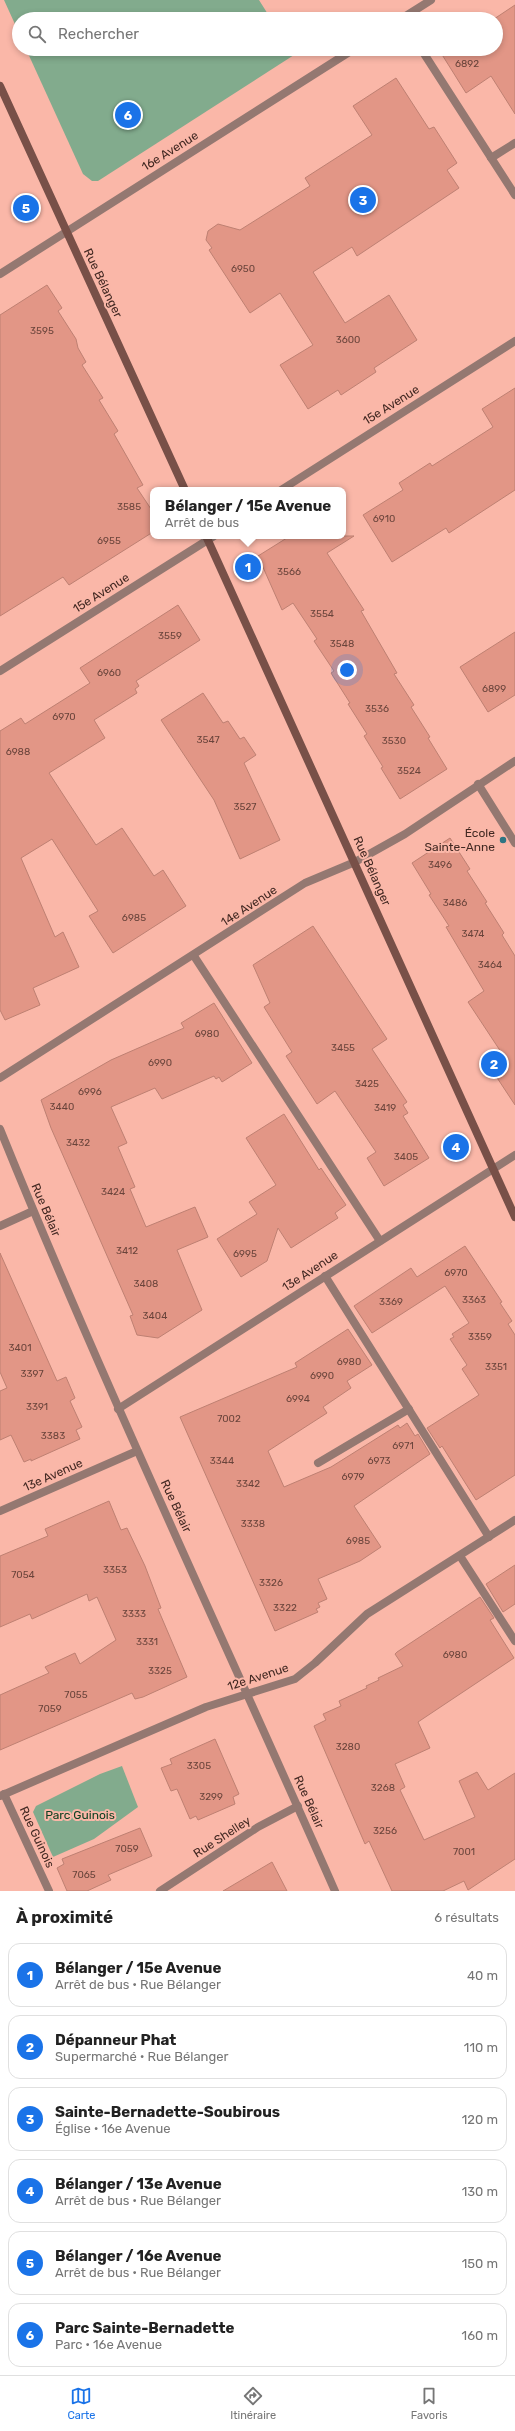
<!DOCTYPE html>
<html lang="fr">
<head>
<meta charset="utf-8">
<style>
	:root { --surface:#fff; --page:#f6f6f6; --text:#222; --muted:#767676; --line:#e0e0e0; --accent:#1a73e8 }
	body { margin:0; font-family:Rubik,sans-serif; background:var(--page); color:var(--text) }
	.you { position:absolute; left:347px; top:670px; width:14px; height:14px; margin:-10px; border:3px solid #fff; border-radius:50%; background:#1a73e8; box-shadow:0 0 0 6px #1a73e833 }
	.badge { display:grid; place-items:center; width:26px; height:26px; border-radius:50%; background:var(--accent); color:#fff; font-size:13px; font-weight:700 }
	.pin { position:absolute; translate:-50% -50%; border:2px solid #fff; box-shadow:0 1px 4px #0006 }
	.popup { position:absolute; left:150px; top:487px; width:196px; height:52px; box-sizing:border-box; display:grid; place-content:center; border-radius:8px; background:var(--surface); filter:drop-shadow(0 1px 3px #0005); font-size:13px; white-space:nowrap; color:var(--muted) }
	.popup b { font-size:15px; color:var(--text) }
	.popup::after { content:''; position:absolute; left:50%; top:100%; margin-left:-8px; border:8px solid transparent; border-top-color:var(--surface) }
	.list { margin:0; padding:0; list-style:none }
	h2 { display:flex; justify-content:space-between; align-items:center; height:52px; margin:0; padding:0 16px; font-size:17px }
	h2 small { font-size:13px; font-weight:400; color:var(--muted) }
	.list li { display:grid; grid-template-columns:26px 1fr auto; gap:12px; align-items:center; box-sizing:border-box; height:64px; margin:0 8px 8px; padding:0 8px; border:1px solid var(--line); border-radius:12px }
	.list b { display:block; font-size:15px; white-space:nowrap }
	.list p { margin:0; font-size:13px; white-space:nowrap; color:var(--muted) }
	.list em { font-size:13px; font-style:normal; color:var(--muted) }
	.icon { flex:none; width:22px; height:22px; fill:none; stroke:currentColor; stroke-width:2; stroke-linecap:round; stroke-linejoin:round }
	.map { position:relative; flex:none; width:515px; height:1891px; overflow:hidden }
	.search { position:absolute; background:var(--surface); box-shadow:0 2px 6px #0003; left:12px; right:12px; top:12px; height:44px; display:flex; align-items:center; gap:10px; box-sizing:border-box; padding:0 14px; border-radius:22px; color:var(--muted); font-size:15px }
	.sheet { height:484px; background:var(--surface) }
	nav { display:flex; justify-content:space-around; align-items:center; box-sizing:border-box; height:56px; border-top:1px solid var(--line); background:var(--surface); font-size:11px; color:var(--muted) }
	nav a { display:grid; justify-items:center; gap:2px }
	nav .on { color:var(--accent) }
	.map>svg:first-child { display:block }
	.green { fill:#82ab8d }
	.building { fill:#e29686; stroke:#be8072 }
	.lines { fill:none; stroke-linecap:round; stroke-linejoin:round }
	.lane { stroke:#947871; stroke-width:8 }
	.street { stroke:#947871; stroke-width:8 }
	.secondary { stroke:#785048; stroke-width:8 }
	.poi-dot { fill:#2f7583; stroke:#fab7a8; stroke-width:1.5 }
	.labels { text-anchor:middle; stroke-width:4; stroke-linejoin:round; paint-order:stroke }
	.number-label { font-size:10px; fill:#6a443b }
	.street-label { font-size:12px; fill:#422822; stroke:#fab7a8 }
	.poi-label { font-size:12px; fill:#422822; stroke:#fab7a8; text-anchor:end }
	.park-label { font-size:12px; fill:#0e4022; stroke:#fab7a8 }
</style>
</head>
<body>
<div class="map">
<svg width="515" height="1891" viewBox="0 0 515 1891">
	<rect width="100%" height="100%" fill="#fab7a8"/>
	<!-- green -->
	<g class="green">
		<polygon points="4,0 259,0 271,19 19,19 19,33"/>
		<polygon points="26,49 290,49 294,55 98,181 92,181 83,174"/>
		<polygon points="122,1766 138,1807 94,1839 53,1857 33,1812 36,1806 100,1774"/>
	</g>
	<!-- building -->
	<g class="building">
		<polygon points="515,5 515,114 491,76 466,93 441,53 447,49 496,49 496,19 494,19"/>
		<polygon points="396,78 429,129 434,127 457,163 447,170 459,188 357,256 352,247 313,272 345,323 389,295 417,340 374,368 376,372 341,395 338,390 308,409 280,365 313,345 280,293 250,313 209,250 212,248 206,240 208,231 218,224 240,230 310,186 305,178 372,135 353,106"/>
		<polygon points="47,285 62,308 58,311 76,339 78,348 86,362 82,365 103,398 99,400 118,431 114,434 143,485 137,488 153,512 153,532 69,585 63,577 0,616 0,315"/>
		<polygon points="515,388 515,490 449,533 446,528 392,562 363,515 403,490 399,483 430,463 432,466 493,427 482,409"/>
		<polygon points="290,536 354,536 327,553 364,610 361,611 397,673 394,674 414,705 411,707 430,737 428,738 447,769 400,799 381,768 383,767 364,736 367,734 348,704 350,703 331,673 334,671 314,641 317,639 293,603 282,610 258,556"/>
		<polygon points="178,605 200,640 136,681 139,686 135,689 137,693 94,720 105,738 49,773 96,845 122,828 154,876 163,870 186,906 113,953 89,916 98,911 52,839 21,858 55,937 63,932 79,967 33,988 40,1005 5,1020 0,1010 0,731 21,718 25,724 90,683 80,668"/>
		<polygon points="515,632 515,695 488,712 460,667"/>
		<polygon points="203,693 223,723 228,721 240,739 244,737 256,755 244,763 280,840 240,859 214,800 161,720"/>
		<polygon points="450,838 470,869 467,871 487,902 485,903 504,933 502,935 515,956 515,1105 486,1061 501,1052 468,1002 484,991 446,927 449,926 429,895 431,894 412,863"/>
		<polygon points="313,926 387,1039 372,1049 407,1102 403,1105 408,1113 403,1116 429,1158 384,1186 367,1158 376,1152 335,1091 317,1104 286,1056 292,1052 264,1007 270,1003 253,965"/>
		<polygon points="214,1003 252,1063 222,1082 219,1077 216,1079 214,1076 162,1099 155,1088 111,1107 127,1143 118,1147 135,1187 130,1189 146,1227 195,1207 208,1237 177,1250 202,1310 158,1338 137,1335 130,1316 133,1315 51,1128 41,1100 111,1060 184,1028 181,1023"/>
		<polygon points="284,1114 319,1170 321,1168 346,1205 335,1213 338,1218 291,1248 278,1228 267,1261 241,1277 217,1239 257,1214 249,1202 276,1185 246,1138"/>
		<polygon points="465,1246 502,1302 500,1303 512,1321 508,1324 515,1335 515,1475 476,1500 442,1446 440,1448 427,1428 479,1395 462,1369 467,1365 450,1339 454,1337 452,1334 469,1323 445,1286 372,1333 354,1306 411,1268 417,1277"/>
		<polygon points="0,1253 57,1381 66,1377 75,1398 70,1401 82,1427 76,1430 80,1439 31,1461 31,1459 24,1462 11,1435 0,1440 0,1391 7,1388 0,1372"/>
		<polygon points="348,1329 372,1365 347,1381 351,1388 323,1407 327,1413 268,1451 284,1487 331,1467 398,1425 400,1428 407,1423 415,1436 418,1434 430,1454 354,1506 381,1547 360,1561 318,1579 327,1599 318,1603 320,1607 316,1609 318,1612 275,1631 180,1417 297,1367 295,1363"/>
		<polygon points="109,1501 121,1530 127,1528 145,1566 161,1608 158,1609 187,1677 143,1697 135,1699 132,1693 0,1750 0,1695 49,1673 45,1667 75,1653 80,1664 116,1640 97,1597 89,1601 87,1594 32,1619 30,1614 0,1627 0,1556 48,1536 45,1529"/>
		<polygon points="515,1565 515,1604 503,1612 486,1584"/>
		<polygon points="480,1597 494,1618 490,1620 514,1658 418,1722 430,1748 395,1764 405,1787 400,1790 424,1840 475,1817 459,1781 477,1772 488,1790 515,1773 515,1859 468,1890 464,1881 443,1891 392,1891 369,1841 365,1844 314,1726 326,1720 323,1714 341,1706 339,1701 367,1688 366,1686 379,1680 378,1678 403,1666 395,1654 397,1652"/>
		<polygon points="215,1739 239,1794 233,1797 235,1804 198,1820 196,1816 190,1819 177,1789 171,1791 161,1768 172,1764 170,1759"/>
		<polygon points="140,1828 152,1856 108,1875 111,1880 87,1891 67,1891 57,1868 64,1864 62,1859"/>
		<polygon points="272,1862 287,1891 223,1891"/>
	</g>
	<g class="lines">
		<!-- lane -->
		<g class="lane">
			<polyline points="421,49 515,195"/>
			<polyline points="491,158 515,143"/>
			<polyline points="478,784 515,843"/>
			<polyline points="194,956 380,1241"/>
			<polyline points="325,1276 489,1537"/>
			<polyline points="318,1463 409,1409"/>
			<polyline points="460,1556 515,1641"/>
		</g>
		<!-- street -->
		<g class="street">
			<polyline points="401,19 431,0"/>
			<polyline points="0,274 354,49"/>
			<polyline points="281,490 515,341"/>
			<polyline points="0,671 214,536"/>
			<polyline points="0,1078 305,883 355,862 405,834 515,761"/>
			<path d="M0,1129C104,1386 223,1637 335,1891"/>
			<polyline points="0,1226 33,1211"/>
			<polyline points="118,1409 515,1155"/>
			<polyline points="0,1511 137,1451"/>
			<polyline points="4,1794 49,1891"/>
			<polyline points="0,1796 206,1707 295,1679 315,1663 367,1614 515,1520"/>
			<polyline points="160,1891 258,1827 298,1806"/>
		</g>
		<!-- secondary -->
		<g class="secondary">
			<polyline points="0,86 185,490"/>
			<polyline points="206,536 515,1217"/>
		</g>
	</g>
	<!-- markers -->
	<circle class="poi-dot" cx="503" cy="840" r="4"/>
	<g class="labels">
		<!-- number labels -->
		<g class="number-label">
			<text x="467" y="67">6892</text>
			<text x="243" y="272">6950</text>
			<text x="42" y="334">3595</text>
			<text x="348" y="343">3600</text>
			<text x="129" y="510">3585</text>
			<text x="384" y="522">6910</text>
			<text x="109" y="544">6955</text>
			<text x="289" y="575">3566</text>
			<text x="322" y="617">3554</text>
			<text x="170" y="639">3559</text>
			<text x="342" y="647">3548</text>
			<text x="109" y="676">6960</text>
			<text x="494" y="692">6899</text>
			<text x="377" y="712">3536</text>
			<text x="64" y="720">6970</text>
			<text x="208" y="743">3547</text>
			<text x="394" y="744">3530</text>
			<text x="18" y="755">6988</text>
			<text x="409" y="774">3524</text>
			<text x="245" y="810">3527</text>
			<text x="440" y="868">3496</text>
			<text x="455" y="906">3486</text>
			<text x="134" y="921">6985</text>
			<text x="473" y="937">3474</text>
			<text x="490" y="968">3464</text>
			<text x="207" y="1037">6980</text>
			<text x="343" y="1051">3455</text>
			<text x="160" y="1066">6990</text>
			<text x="367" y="1087">3425</text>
			<text x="90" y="1095">6996</text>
			<text x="62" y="1110">3440</text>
			<text x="385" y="1111">3419</text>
			<text x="78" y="1146">3432</text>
			<text x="406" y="1160">3405</text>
			<text x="113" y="1195">3424</text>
			<text x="127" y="1254">3412</text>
			<text x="245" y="1257">6995</text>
			<text x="456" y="1276">6970</text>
			<text x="146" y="1287">3408</text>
			<text x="474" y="1303">3363</text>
			<text x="391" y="1305">3369</text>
			<text x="155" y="1319">3404</text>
			<text x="480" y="1340">3359</text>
			<text x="20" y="1351">3401</text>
			<text x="349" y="1365">6980</text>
			<text x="496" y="1370">3351</text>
			<text x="32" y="1377">3397</text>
			<text x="322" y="1379">6990</text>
			<text x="298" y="1402">6994</text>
			<text x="37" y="1410">3391</text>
			<text x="229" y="1422">7002</text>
			<text x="53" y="1439">3383</text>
			<text x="403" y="1449">6971</text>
			<text x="222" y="1464">3344</text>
			<text x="379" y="1464">6973</text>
			<text x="353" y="1480">6979</text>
			<text x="248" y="1487">3342</text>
			<text x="253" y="1527">3338</text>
			<text x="358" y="1544">6985</text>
			<text x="115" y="1573">3353</text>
			<text x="23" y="1578">7054</text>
			<text x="271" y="1586">3326</text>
			<text x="285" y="1611">3322</text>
			<text x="134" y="1617">3333</text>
			<text x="147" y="1645">3331</text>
			<text x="455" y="1658">6980</text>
			<text x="160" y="1674">3325</text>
			<text x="76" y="1698">7055</text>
			<text x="50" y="1712">7059</text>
			<text x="348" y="1750">3280</text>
			<text x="199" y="1769">3305</text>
			<text x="383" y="1791">3268</text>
			<text x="211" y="1800">3299</text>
			<text x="385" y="1834">3256</text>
			<text x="127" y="1852">7059</text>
			<text x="464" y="1855">7001</text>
			<text x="84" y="1878">7065</text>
		</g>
		<!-- street labels -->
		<g class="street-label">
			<text transform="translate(170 151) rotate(-32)" y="4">16e Avenue</text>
			<text transform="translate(103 283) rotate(65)" y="4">Rue Bélanger</text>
			<text transform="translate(391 405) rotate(-32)" y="4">15e Avenue</text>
			<text transform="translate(101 593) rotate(-32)" y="4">15e Avenue</text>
			<text transform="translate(372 871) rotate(66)" y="4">Rue Bélanger</text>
			<text transform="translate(249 906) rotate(-33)" y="4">14e Avenue</text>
			<text transform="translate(46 1210) rotate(67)" y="4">Rue Bélair</text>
			<text transform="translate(310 1271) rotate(-33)" y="4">13e Avenue</text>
			<text transform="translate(53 1475) rotate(-24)" y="4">13e Avenue</text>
			<text transform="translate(176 1506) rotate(65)" y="4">Rue Bélair</text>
			<text transform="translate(258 1677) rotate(-18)" y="4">12e Avenue</text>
			<text transform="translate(309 1802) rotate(66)" y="4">Rue Bélair</text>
			<text transform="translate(37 1837) rotate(65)" y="4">Rue Guinois</text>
			<text transform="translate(222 1837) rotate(-33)" y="4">Rue Shelley</text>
		</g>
		<!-- poi labels -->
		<g class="poi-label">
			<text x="495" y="837">École<tspan x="495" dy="14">Sainte-Anne</tspan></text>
		</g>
		<!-- park labels -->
		<g class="park-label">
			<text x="80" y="1819">Parc Guinois</text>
		</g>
	</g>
</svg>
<div class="you"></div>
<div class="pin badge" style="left:248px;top:567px">1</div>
<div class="popup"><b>Bélanger / 15e Avenue</b>Arrêt de bus</div>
<div class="pin badge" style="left:494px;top:1064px">2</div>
<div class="pin badge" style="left:363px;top:200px">3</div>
<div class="pin badge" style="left:456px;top:1147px">4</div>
<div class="pin badge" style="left:26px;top:208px">5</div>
<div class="pin badge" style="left:128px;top:115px">6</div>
<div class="search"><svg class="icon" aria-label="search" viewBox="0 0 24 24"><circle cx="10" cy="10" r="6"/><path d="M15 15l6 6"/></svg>Rechercher</div>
</div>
<section class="sheet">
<h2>À proximité<small>6 résultats</small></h2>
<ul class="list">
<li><span class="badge">1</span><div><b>Bélanger / 15e Avenue</b><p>Arrêt de bus · Rue Bélanger</p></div><em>40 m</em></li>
<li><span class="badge">2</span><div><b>Dépanneur Phat</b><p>Supermarché · Rue Bélanger</p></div><em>110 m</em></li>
<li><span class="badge">3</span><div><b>Sainte-Bernadette-Soubirous</b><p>Église · 16e Avenue</p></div><em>120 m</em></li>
<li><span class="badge">4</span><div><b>Bélanger / 13e Avenue</b><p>Arrêt de bus · Rue Bélanger</p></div><em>130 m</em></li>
<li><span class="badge">5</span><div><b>Bélanger / 16e Avenue</b><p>Arrêt de bus · Rue Bélanger</p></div><em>150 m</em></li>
<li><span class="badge">6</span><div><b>Parc Sainte-Bernadette</b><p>Parc · 16e Avenue</p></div><em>160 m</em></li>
</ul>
</section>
<nav>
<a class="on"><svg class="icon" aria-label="map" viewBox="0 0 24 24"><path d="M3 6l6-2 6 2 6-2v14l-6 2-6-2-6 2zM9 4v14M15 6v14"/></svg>Carte</a>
<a><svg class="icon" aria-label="directions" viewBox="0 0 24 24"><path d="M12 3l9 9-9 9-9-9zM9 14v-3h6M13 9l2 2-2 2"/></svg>Itinéraire</a>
<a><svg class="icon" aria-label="saved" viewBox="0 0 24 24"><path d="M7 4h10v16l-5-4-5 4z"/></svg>Favoris</a>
</nav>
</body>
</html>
